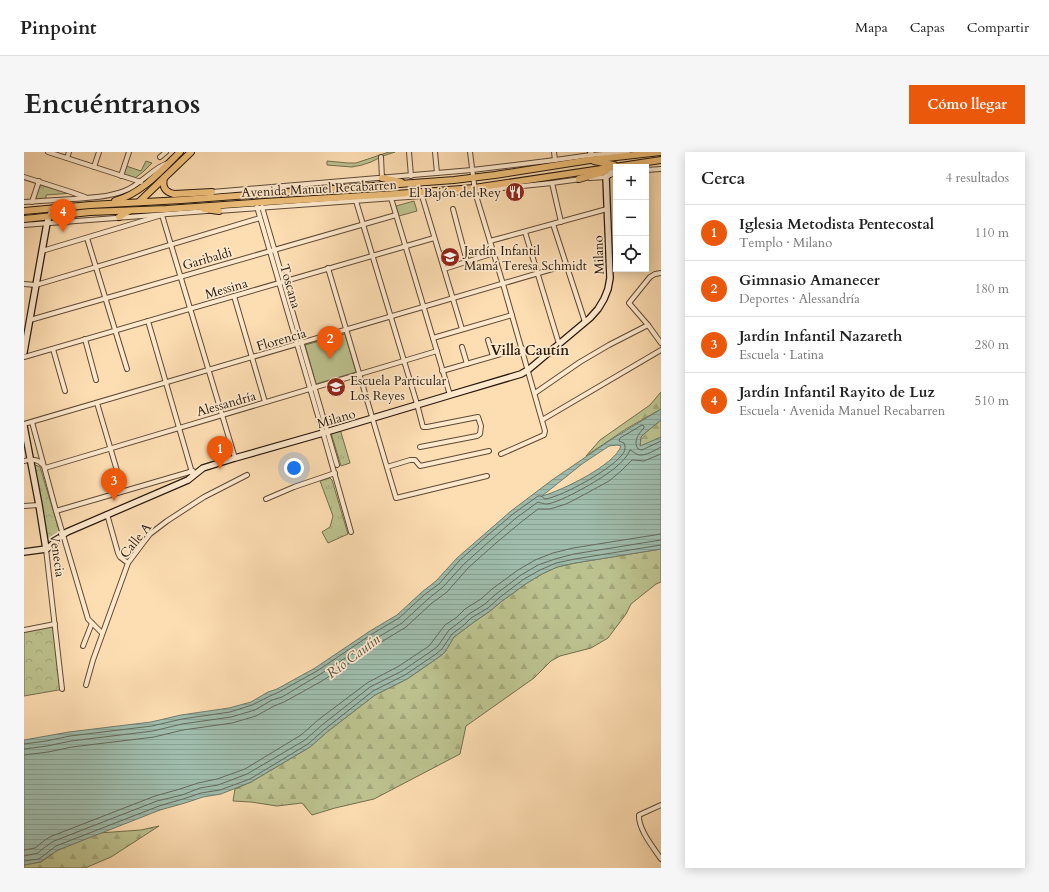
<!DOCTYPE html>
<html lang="es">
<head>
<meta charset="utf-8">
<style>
	:root { --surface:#fff; --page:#f6f6f6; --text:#222; --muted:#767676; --line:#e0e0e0; --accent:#ea580c }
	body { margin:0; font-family:Cardo,serif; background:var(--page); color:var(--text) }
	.controls { position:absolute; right:12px; top:12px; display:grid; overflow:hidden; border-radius:0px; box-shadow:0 2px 10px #0003 }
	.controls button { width:36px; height:36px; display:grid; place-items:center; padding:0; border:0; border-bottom:1px solid var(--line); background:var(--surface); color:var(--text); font:20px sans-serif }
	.you { position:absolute; left:270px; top:316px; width:14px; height:14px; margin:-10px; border:3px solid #fff; border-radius:50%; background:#1a73e8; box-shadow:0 0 0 6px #1a73e833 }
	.badge { display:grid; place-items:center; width:26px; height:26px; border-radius:50%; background:var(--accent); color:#fff; font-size:13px; font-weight:700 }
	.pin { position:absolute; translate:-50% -33px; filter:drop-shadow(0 1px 2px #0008) }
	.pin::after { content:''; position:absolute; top:21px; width:14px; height:12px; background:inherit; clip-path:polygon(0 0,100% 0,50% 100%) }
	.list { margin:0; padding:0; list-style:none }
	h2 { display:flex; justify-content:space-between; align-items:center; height:52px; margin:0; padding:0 16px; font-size:17px }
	h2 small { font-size:13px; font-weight:400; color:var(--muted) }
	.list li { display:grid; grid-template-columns:26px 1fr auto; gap:12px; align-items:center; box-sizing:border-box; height:56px; padding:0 16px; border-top:1px solid var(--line) }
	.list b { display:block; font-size:15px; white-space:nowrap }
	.list p { margin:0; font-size:13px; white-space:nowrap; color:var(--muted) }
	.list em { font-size:13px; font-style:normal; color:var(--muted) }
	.icon { flex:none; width:22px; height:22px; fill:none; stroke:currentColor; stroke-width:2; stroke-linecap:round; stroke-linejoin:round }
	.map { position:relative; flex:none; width:637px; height:716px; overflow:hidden; border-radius:0px }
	header { display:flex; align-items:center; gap:24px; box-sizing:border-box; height:56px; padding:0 20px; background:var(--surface); border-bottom:1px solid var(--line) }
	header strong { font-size:19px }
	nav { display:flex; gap:22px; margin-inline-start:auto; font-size:14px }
	.intro { display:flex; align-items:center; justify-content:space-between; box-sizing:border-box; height:96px; padding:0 24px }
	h1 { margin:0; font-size:28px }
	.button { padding:10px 18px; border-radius:0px; background:var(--accent); color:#fff; font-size:14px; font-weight:700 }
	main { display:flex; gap:24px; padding:0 24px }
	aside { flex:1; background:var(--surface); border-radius:0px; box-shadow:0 2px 10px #0003 }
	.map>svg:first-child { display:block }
	.grass { fill:url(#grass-tufts); stroke:#726e4d }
	.forest { fill:url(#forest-firs); stroke:#726e4d }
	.park { fill:url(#park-crowns); stroke:#726e4d }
	.pitch { fill:#bcc28e; stroke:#726e4d }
	.water { fill:url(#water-rules); stroke:#6f7b6c; fill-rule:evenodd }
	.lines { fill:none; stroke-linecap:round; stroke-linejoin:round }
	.shore { stroke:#646a5c; stroke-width:1 }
	.street-casing { stroke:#5d4a36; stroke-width:6 }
	.secondary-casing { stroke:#28190c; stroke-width:8 }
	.primary-casing { stroke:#28190c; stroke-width:8 }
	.street { stroke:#fee9cd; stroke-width:4 }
	.secondary { stroke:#fee9cd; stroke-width:5.5 }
	.primary { stroke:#eebe79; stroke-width:6 }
	.labels { text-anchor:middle; stroke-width:3.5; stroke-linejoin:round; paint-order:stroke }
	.street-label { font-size:13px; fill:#28190c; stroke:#fee9cd }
	.poi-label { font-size:13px; fill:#28190c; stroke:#fee9cd; text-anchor:start }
	.neighbourhood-label { font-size:14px; font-weight:bold; fill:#28190c; stroke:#fee9cd }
	.water-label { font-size:14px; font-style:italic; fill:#525244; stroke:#fee9cd }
</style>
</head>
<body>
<header>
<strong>Pinpoint</strong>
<nav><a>Mapa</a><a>Capas</a><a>Compartir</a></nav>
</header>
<div class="intro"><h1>Encuéntranos</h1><a class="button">Cómo llegar</a></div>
<main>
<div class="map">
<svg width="637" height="716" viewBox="0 0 637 716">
	<defs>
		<pattern id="grass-tufts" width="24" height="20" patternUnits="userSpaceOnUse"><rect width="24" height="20" fill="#bcc28e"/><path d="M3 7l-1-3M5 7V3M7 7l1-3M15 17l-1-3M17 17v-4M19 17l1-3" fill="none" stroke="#a2a679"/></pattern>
		<pattern id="forest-firs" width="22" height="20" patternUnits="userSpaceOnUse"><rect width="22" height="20" fill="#bcc28e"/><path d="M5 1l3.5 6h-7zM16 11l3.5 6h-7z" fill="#a2a679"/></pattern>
		<pattern id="park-crowns" width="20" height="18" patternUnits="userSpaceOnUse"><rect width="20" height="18" fill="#bcc28e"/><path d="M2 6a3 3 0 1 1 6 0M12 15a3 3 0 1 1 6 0" fill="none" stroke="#a2a679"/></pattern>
		<pattern id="water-rules" width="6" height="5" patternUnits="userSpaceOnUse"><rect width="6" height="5" fill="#9fbcac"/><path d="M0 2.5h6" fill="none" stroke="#89a193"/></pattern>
	</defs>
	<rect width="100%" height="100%" fill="#fdddb2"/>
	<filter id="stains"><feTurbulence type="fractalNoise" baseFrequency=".005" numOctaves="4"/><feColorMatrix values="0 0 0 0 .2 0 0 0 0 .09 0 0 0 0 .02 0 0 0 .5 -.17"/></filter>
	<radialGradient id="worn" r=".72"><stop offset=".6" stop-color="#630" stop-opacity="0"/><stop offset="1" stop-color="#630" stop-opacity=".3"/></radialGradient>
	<!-- grass -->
	<g class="grass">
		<polygon points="365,0 371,0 359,4 347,10 338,13 328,15 303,13 303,9 324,11 332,11"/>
		<polygon points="122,9 128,11 119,20 111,26 99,23 102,14 117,19"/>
		<polygon points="15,30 49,41 22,43 22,48 9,49"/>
		<polygon points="316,277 326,311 317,314 307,281"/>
		<polygon points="306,326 308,328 324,382 304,391 298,380 306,375 309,364 296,329"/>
	</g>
	<!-- forest -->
	<g class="forest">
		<polygon points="637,240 637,257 602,277 562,304 576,288 626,253"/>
		<polygon points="637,268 637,285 616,295 617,285 621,281"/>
		<polygon points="637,397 637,430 632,432 607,452 602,462 584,486 567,496 536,504 527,509 510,526 442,574 436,602 350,647 311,656 288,663 278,651 253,654 227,650 209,649 211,637 227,630 286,595 303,580 351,543 383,527 415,505 421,500 430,485 450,470 466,459 478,449 503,431 518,422 533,415 551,411"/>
		<polygon points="135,674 87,705 61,716 0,716 0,713 17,710 34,698 75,681 117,678"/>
	</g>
	<!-- park -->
	<g class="park">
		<polygon points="9,312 16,315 35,378 34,381 23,391"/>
		<polygon points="28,474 30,476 40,537 0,544 0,479"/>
	</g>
	<!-- pitch -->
	<g class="pitch">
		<polygon points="390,49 393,59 375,64 372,54"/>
		<polygon points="321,182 332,220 292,232 281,193"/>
	</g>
	<!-- water -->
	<path class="water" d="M637,257V268L621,281L617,285L616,294L637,285V397L551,411L533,415L518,422L503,431L478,449L466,459L450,470L430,485L421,500L415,505L383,527L351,543L303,580L286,595L227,630L197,642L179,645L161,651L136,658L34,698L16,710L0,713V588L45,580L127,570L157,563L205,556L227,550L244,540L253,537L291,516L346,479L373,463L398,440L412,429L433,406L487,359L528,328L588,287ZM593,293L597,294C591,313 537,339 518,344L558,312L585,294Z"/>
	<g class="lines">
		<!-- shore -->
		<g class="shore">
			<path d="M0,592L22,589L46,584L128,574L158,567L206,560L228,553L246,544L255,540L293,519L348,482L375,466L400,443L415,432L436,408L464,383L489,362L514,344H517L521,347C538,345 592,315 600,300C601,298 601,296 601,294L600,291L595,289L596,286L618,273L620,274V276C614,282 609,290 614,297L618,298L637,289"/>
			<path d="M0,597L23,594L47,589L129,579L158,572L207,565L231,558L248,548L258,545L295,523L351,487L378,471L404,447L419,435L440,412L468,387L492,366L514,350C517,351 520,352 523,352C538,350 581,325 592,315C598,310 603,305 606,298C609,299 611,302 615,303C622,304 631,298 637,295"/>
			<polyline points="0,603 24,600 48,595 130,585 159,578 208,571 232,564 250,554 260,550 298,529 354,492 382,475 408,451 423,440 444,416 472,391 496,371 514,357 526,357 542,352 552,347 585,329 597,319 608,308 620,309 637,302"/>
			<polyline points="0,698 11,696 21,688 28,684 131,644 156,637 174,631 193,627 221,617 277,583 294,568 343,531 375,514 405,494 421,473 433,465 441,457 457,447 468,437 494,418 511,408 529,401 549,396 637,382"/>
			<polyline points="0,704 14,701 21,695 30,689 133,649 158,643 176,636 194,633 223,622 281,588 298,573 346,535 378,519 409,498 414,494 425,478 437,469 445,462 461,452 472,442 497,423 514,413 531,407 550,402 637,388"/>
			<polyline points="0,709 15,707 32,694 135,654 159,647 177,641 196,638 226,627 284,592 301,577 349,539 381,523 412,502 418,497 428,482 440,473 447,466 464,456 475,446 500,427 516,418 532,411 551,407 637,393"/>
		</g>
		<!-- street casing -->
		<g class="street-casing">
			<g id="street">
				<polyline points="24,0 117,30"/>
				<polyline points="385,0 387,24"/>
				<polyline points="411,0 413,21"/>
				<polyline points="446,0 451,40 479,132 521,279 520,283 477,302"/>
				<polyline points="530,0 531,8"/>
				<polyline points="136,5 142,0"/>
				<polyline points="357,5 358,26"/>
				<polyline points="43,6 45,0"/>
				<polyline points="70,15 75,0"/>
				<polyline points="622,18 637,17"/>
				<polyline points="97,24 105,0"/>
				<polyline points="0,25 47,40 61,45"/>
				<polyline points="566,26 582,25 586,23 592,21"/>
				<polyline points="528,31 537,70"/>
				<polyline points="188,40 448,18 531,8 567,3 604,0"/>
				<polyline points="398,44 438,177"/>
				<polyline points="367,46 426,243"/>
				<polyline points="332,49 393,252 399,275 403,275 454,265 457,274 456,282 453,284 396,295"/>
				<path d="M0,50C16,49 33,48 49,47C66,46 84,45 100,39C117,33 128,16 144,11"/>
				<polyline points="8,50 15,29"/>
				<polyline points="233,55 299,281 327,380"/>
				<polyline points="238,55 313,313"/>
				<polyline points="429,57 443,110"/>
				<polyline points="194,59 398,44 528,31 557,27"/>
				<polyline points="529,72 561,170"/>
				<path d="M0,73C61,68 122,64 183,59"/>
				<polyline points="501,80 535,192"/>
				<polyline points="63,86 103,217"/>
				<polyline points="466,89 583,57"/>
				<polyline points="18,99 138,63 211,306"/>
				<polyline points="304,116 372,346 463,324"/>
				<polyline points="420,117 470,101"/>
				<polyline points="637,121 631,122 626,125 605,151 624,173 637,191"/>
				<polyline points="0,132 12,133 236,66"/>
				<polyline points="210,144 241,250"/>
				<polyline points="6,168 372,63"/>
				<polyline points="124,169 169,324"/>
				<polyline points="409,186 488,163"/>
				<polyline points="61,187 72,228"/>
				<polyline points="464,188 469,204"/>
				<polyline points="438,195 443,212"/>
				<polyline points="29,197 41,239"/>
				<polyline points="0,205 410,86"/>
				<polyline points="418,219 498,196"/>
				<polyline points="511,241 556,210 585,193 624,173"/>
				<polyline points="73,251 99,339"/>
				<polyline points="518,268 637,198"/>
				<polyline points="8,270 32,359 64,467 78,481"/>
				<polyline points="0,272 542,113"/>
				<path d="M0,309C8,307 14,307 19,313"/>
				<polyline points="363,315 386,308 391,308 396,314 465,299"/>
				<polyline points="21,316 413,199"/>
				<polyline points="242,347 270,335 311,321"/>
				<polyline points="0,354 15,353"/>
				<polyline points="32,359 169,319"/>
				<polyline points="83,362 94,401 96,405 104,411"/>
				<polyline points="22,397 38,537"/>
				<polyline points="0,478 31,472"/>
				<polyline points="59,494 68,471"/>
				<polyline points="62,533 69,508 104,411 119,391 126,382 143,369 180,345 223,323"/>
				<path d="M637,653L615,663C614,677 629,695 637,707"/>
			</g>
		</g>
		<!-- secondary casing -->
		<g class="secondary-casing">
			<g id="secondary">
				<polyline points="566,8 567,0"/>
				<polyline points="0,200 23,71 25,65 30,56"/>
				<polyline points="0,274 15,353 22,397"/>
				<path d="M0,400L22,397C30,393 35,384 43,380L164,328L179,316L211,306L299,281L426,243L497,222L504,218L566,166L574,157L580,147L584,137L586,126L582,25L590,17"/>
			</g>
		</g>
		<!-- primary casing -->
		<g class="primary-casing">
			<g id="primary">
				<polyline points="570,9 590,13"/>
				<path d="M140,26C138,35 141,40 150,42L188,40"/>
				<polyline points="358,26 377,30"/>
				<polyline points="555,27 582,19"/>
				<path d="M91,49C118,41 137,19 156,0"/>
				<polyline points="115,50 167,0"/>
				<polyline points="180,57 195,59"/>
				<polyline points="0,59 66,53 158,48 430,28 471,23 566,8 637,0"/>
				<polyline points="95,65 105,59"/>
				<polyline points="0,67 66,60 142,57 241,50 372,42 450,36 637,8"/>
			</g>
		</g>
		<!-- street -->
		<use href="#street" class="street"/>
		<!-- secondary -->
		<use href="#secondary" class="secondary"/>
		<!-- primary -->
		<use href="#primary" class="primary"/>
	</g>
	<!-- icons -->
	<defs>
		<g id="restaurant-disc" transform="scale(1)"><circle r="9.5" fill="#8f2418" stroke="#fee9cd"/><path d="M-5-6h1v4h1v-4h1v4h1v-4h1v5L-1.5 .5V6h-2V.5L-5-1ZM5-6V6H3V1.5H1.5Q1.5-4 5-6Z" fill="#fff"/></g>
		<g id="school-disc" transform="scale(1)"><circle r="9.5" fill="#8f2418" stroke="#fee9cd"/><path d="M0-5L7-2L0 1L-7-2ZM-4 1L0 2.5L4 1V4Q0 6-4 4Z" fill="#fff"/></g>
	</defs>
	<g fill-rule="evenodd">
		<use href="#restaurant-disc" x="491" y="40"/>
		<use href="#school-disc" x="426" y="105"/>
		<use href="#school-disc" x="312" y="235"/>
	</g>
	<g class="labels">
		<!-- street labels -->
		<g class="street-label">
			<text transform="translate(295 36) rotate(-3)" y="5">Avenida Manuel Recabarren</text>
			<text transform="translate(574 103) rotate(-92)" y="5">Milano</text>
			<text transform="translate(183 106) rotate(-16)" y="5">Garibaldi</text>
			<text transform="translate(267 134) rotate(74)" y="5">Toscana</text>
			<text transform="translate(202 136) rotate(-16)" y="5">Messina</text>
			<text transform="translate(257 187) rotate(-16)" y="5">Florencia</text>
			<text transform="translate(202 251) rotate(-16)" y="5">Alessandría</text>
			<text transform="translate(312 266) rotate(-16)" y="5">Milano</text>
			<text transform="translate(111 388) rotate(-51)" y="5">Calle A</text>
			<text transform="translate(34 403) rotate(82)" y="5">Venecia</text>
		</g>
		<!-- poi labels -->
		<g class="poi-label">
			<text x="477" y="45" text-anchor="end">El Bajón del Rey</text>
			<text x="440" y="103">Jardín Infantil<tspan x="440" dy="15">Mamá Teresa Schmidt</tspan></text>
			<text x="326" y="233">Escuela Particular<tspan x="326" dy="15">Los Reyes</tspan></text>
		</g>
		<!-- neighbourhood labels -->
		<g class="neighbourhood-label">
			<text x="506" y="203">Villa Cautín</text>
		</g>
		<!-- water labels -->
		<g class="water-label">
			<text transform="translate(329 504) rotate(-37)" y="5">Río Cautín</text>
		</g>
	</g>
	<rect width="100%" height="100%" filter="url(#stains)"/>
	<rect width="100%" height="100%" fill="url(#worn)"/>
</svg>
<div class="controls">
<button>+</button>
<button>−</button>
<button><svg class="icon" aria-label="locate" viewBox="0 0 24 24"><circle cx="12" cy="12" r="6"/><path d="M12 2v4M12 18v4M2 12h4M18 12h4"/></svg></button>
</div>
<div class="you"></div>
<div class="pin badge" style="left:196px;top:317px">1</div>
<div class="pin badge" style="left:306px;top:207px">2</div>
<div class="pin badge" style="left:90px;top:349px">3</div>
<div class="pin badge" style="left:39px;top:80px">4</div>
</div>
<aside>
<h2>Cerca<small>4 resultados</small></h2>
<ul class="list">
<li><span class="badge">1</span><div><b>Iglesia Metodista Pentecostal</b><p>Templo · Milano</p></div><em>110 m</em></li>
<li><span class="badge">2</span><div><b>Gimnasio Amanecer</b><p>Deportes · Alessandría</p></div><em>180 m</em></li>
<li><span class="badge">3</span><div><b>Jardín Infantil Nazareth</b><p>Escuela · Latina</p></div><em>280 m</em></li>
<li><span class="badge">4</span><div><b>Jardín Infantil Rayito de Luz</b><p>Escuela · Avenida Manuel Recabarren</p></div><em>510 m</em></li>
</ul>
</aside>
</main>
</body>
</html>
